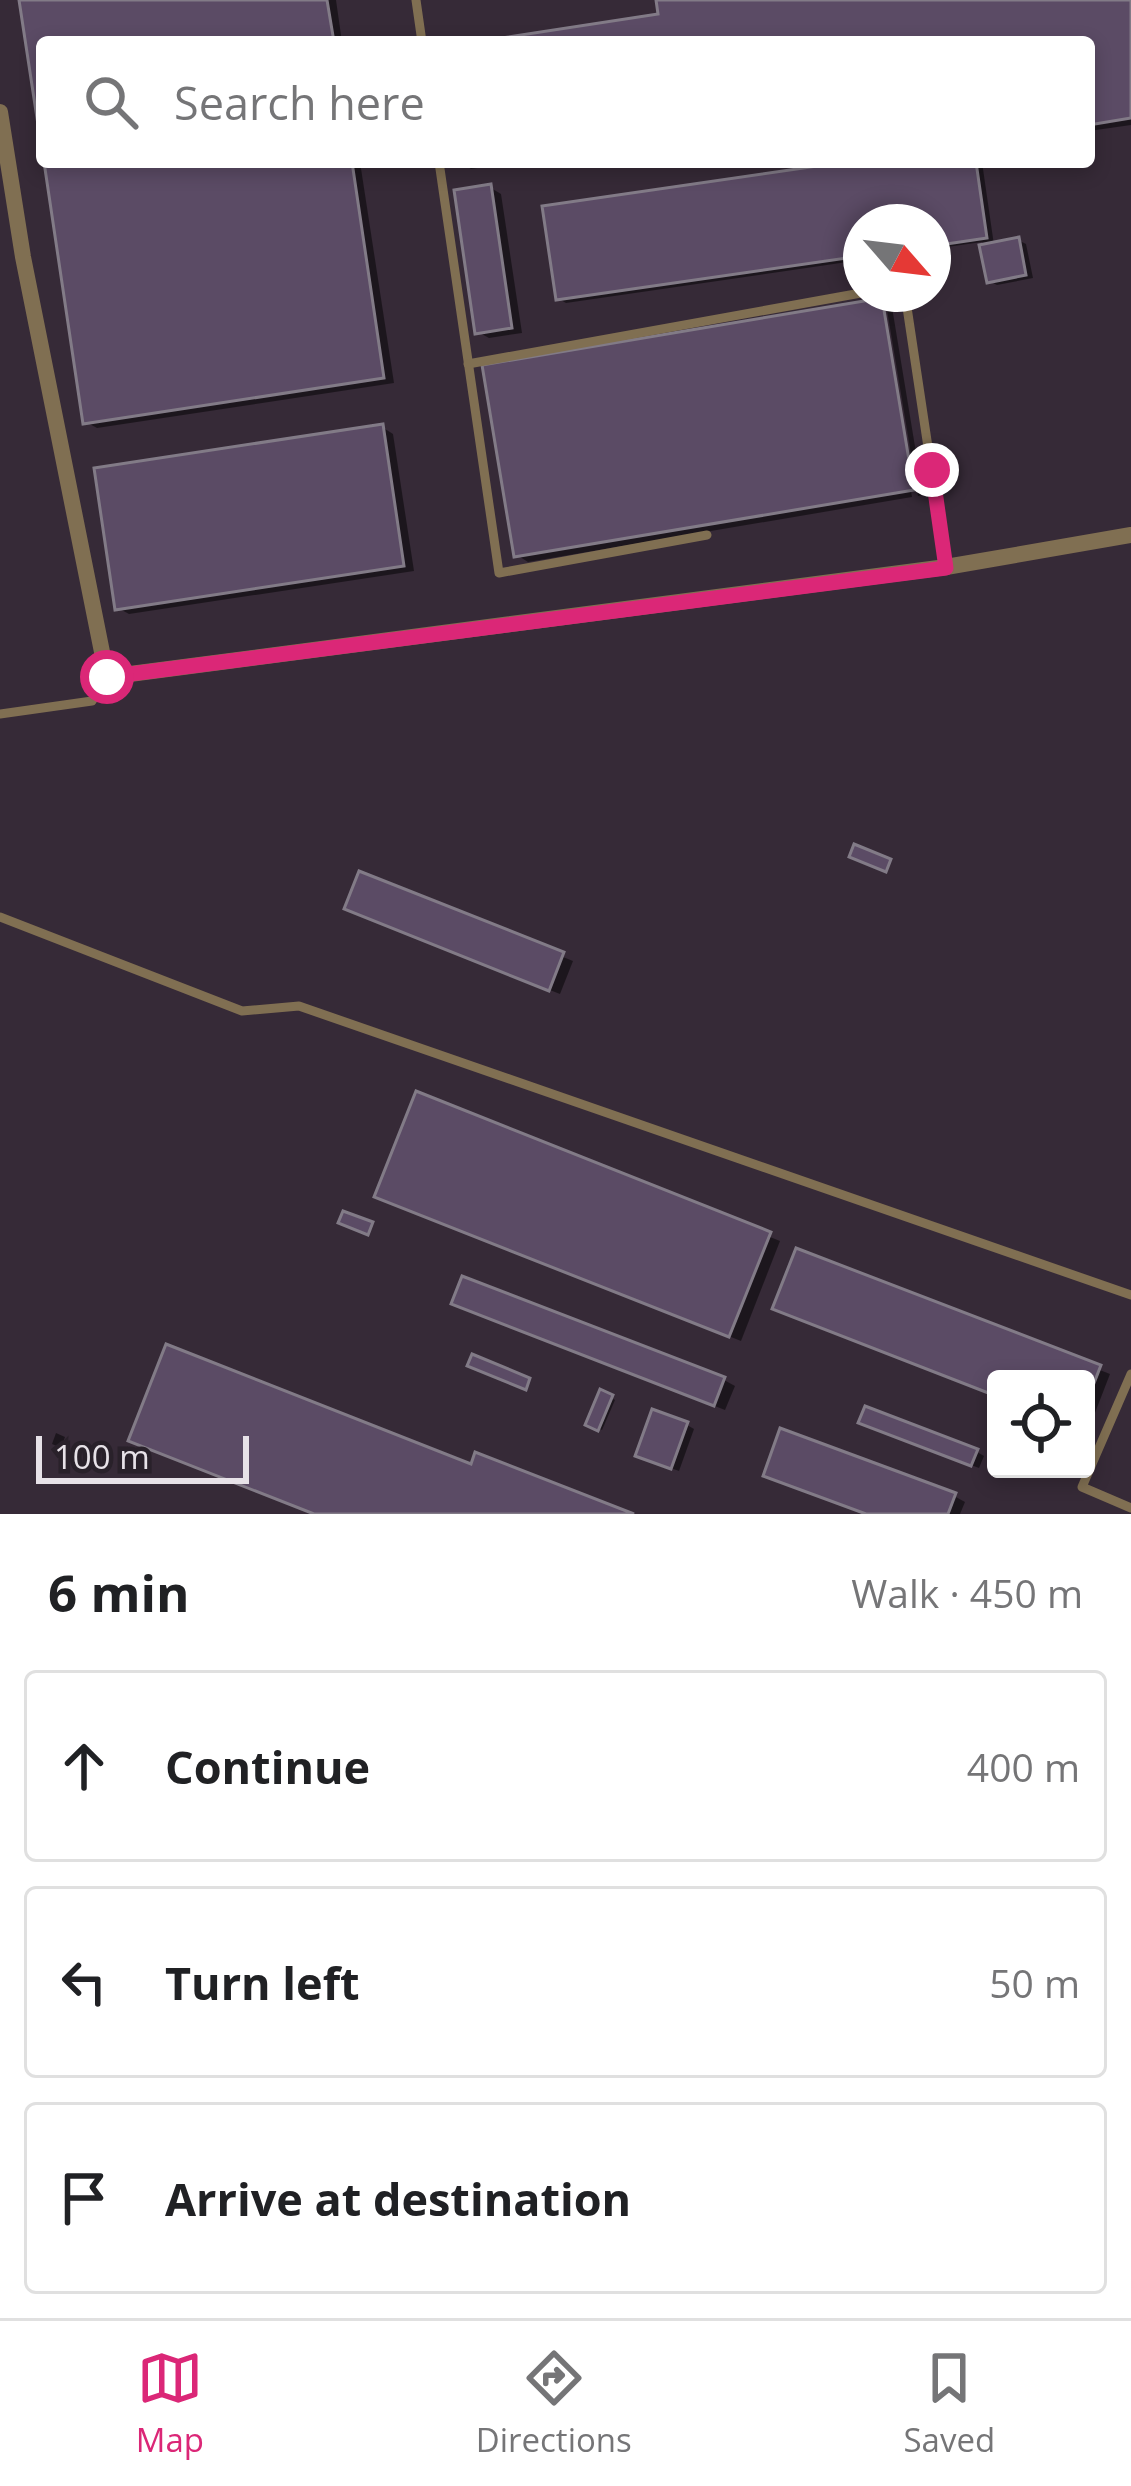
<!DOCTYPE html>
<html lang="en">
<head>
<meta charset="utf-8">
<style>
	:root { --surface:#fff; --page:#f6f6f6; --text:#202124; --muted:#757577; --line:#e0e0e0; --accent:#db2777 }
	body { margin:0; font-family:"Open Sans",sans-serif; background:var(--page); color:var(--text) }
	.controls { position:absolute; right:36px; bottom:36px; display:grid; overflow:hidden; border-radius:12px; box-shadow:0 6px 18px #0003 }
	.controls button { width:108px; height:108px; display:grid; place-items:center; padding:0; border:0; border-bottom:3px solid var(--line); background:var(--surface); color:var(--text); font:60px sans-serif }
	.compass { position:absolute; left:843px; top:204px; width:108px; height:108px; border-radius:50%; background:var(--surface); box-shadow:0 6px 18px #0003; rotate:118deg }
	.scale { position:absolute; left:36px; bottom:30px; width:213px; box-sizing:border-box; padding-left:12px; border:6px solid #e7e2e8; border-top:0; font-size:33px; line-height:42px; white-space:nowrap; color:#e7e2e8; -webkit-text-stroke:9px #29212a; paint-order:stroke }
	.stop { position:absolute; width:36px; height:36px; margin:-27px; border:9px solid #db2777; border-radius:50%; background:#fff }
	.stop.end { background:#db2777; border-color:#fff; box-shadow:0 3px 12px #0008 }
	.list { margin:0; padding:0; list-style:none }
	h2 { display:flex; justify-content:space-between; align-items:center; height:156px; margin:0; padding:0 48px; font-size:51px }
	h2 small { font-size:39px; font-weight:400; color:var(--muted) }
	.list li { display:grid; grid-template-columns:78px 1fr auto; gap:36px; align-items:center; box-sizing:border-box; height:192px; margin:0 24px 24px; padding:0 24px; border:3px solid var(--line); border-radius:12px }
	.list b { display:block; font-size:45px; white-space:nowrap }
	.list em { font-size:39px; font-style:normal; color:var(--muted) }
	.icon { flex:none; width:66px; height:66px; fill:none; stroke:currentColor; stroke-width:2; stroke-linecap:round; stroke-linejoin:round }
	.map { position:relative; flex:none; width:1131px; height:1514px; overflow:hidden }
	.search { position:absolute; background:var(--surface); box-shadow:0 6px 18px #0003; left:36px; right:36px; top:36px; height:132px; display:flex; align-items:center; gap:30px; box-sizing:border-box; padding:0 42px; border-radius:12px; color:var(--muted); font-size:45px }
	.sheet { height:804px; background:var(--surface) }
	nav { display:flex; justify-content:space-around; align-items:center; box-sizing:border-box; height:168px; border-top:3px solid var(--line); background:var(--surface); font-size:33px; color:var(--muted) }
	nav a { display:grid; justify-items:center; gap:6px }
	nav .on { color:var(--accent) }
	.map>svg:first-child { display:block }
	.built { fill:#362a37; fill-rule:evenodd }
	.shadow { fill:#0007 }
	.building { fill:#5b4b65; stroke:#827b87; stroke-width:3 }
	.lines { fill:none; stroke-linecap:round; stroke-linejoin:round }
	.service { stroke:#806f52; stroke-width:9 }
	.minor { stroke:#806f52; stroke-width:16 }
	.route { stroke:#db2777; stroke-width:15 }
</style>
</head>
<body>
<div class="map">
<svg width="1131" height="1514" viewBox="0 0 1131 1514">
	<rect width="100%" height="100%" fill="#29212a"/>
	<!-- built -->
	<path class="built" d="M0,0H1131V1514H0ZM42,42H1089V162H42ZM861,222H933V294H861ZM996,1379H1086V1469H996Z"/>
	<!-- shadow -->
	<g class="shadow">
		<polygon points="22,0 336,0 342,42 42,42 42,131"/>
		<polygon points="659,0 1131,0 1131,125 1089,131 1089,42 495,42 662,17"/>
		<polygon points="47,162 360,162 394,383 97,428 86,422"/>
		<polygon points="460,162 517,162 471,169"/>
		<polygon points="866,162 982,162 994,245 1018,240 1026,244 1033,278 997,285 989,281 982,242 933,249 933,222 861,222 861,260 566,303 559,299"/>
		<polygon points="491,188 501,194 522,333 489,338 478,332"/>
		<polygon points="881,301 892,307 923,495 918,496 886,304 880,304 912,497 528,562 517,555"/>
		<polygon points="382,427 393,434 414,571 129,614 118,608"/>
		<polygon points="361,875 573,961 560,994 358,914"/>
		<polygon points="418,1095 780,1241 741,1341 389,1201"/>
		<polygon points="798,1251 1110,1374 1088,1431 1086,1379 996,1379 996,1395"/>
		<polygon points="464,1280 724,1380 735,1386 725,1410 465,1309"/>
		<polygon points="602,1393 615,1400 602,1430 589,1424"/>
		<polygon points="687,1425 694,1429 679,1471 646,1459"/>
		<polygon points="869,1426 977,1452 984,1456 979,1468"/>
		<polygon points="56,1433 65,1437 61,1448 52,1444"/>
		<polygon points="954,1496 965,1502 960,1514 868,1514"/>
	</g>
	<!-- building -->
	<g class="building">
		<polygon points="19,0 327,0 334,42 42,42 42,151"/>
		<polygon points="656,0 1131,0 1131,118 1089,125 1089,42 475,42 658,14"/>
		<polygon points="44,162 352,162 384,378 83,424"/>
		<polygon points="845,162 976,162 987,238 933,246 933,222 861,222 861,256 556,300 542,206"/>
		<polygon points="491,184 512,328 475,334 454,190"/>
		<polygon points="1019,237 1026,275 987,283 979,245"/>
		<polygon points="882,298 914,490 514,557 482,365"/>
		<polygon points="383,424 404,566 115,610 94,468"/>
		<polygon points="854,844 891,859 886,872 849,857"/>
		<polygon points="359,871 564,952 549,991 344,909"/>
		<polygon points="416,1091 771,1232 729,1337 374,1197"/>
		<polygon points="343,1211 373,1222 368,1235 338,1223"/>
		<polygon points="796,1248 1101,1365 1086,1404 1086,1379 996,1379 996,1396 772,1309"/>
		<polygon points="462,1276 725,1377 714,1406 451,1304"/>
		<polygon points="166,1344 471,1464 475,1452 634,1514 314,1514 128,1441"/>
		<polygon points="472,1354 530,1378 526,1390 467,1366"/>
		<polygon points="600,1389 613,1395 598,1431 585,1425"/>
		<polygon points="865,1406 978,1449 971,1466 858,1423"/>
		<polygon points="652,1409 688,1422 671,1469 635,1456"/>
		<polygon points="780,1428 956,1493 948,1514 866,1514 763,1476"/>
	</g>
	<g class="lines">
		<!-- service -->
		<g class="service">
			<polyline points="416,0 422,42"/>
			<polyline points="439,162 499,573 707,535"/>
			<polyline points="905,294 946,567"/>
			<polyline points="468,364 861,293"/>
			<polyline points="0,714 92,701 107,677"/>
			<polyline points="0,917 242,1011 299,1006 1131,1295"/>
			<polyline points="1131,1374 1082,1487 1131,1508"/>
		</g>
		<!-- minor -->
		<polyline class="minor" points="0,112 23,257 107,677 946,567 1131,535"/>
	</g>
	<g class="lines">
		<!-- route -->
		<polyline class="route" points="107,677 946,568 932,470"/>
	</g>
</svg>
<div class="controls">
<button><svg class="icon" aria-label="locate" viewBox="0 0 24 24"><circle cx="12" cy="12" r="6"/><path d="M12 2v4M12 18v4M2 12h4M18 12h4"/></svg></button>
</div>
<svg class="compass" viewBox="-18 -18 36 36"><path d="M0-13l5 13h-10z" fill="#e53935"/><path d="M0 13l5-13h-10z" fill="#757577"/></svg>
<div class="scale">100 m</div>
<div class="stop" style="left:107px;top:677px"></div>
<div class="stop end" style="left:932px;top:470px"></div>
<div class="search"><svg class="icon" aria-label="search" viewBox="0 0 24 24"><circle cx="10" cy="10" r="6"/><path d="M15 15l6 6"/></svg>Search here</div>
</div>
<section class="sheet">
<h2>6 min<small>Walk · 450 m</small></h2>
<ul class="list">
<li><svg class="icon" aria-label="ahead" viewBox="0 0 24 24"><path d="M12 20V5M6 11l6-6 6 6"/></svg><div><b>Continue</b></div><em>400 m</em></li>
<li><svg class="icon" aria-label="left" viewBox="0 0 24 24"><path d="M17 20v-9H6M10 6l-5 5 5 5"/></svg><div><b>Turn left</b></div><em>50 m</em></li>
<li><svg class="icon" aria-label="arrive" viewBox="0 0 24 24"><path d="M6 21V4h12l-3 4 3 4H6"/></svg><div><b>Arrive at destination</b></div></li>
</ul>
</section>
<nav>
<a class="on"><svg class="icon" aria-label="map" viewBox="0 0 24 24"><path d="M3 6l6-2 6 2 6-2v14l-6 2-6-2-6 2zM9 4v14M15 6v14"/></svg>Map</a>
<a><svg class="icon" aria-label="directions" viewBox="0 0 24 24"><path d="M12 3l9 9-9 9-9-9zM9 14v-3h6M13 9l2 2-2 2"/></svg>Directions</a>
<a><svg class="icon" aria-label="saved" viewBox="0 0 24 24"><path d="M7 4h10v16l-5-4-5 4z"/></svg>Saved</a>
</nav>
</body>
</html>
